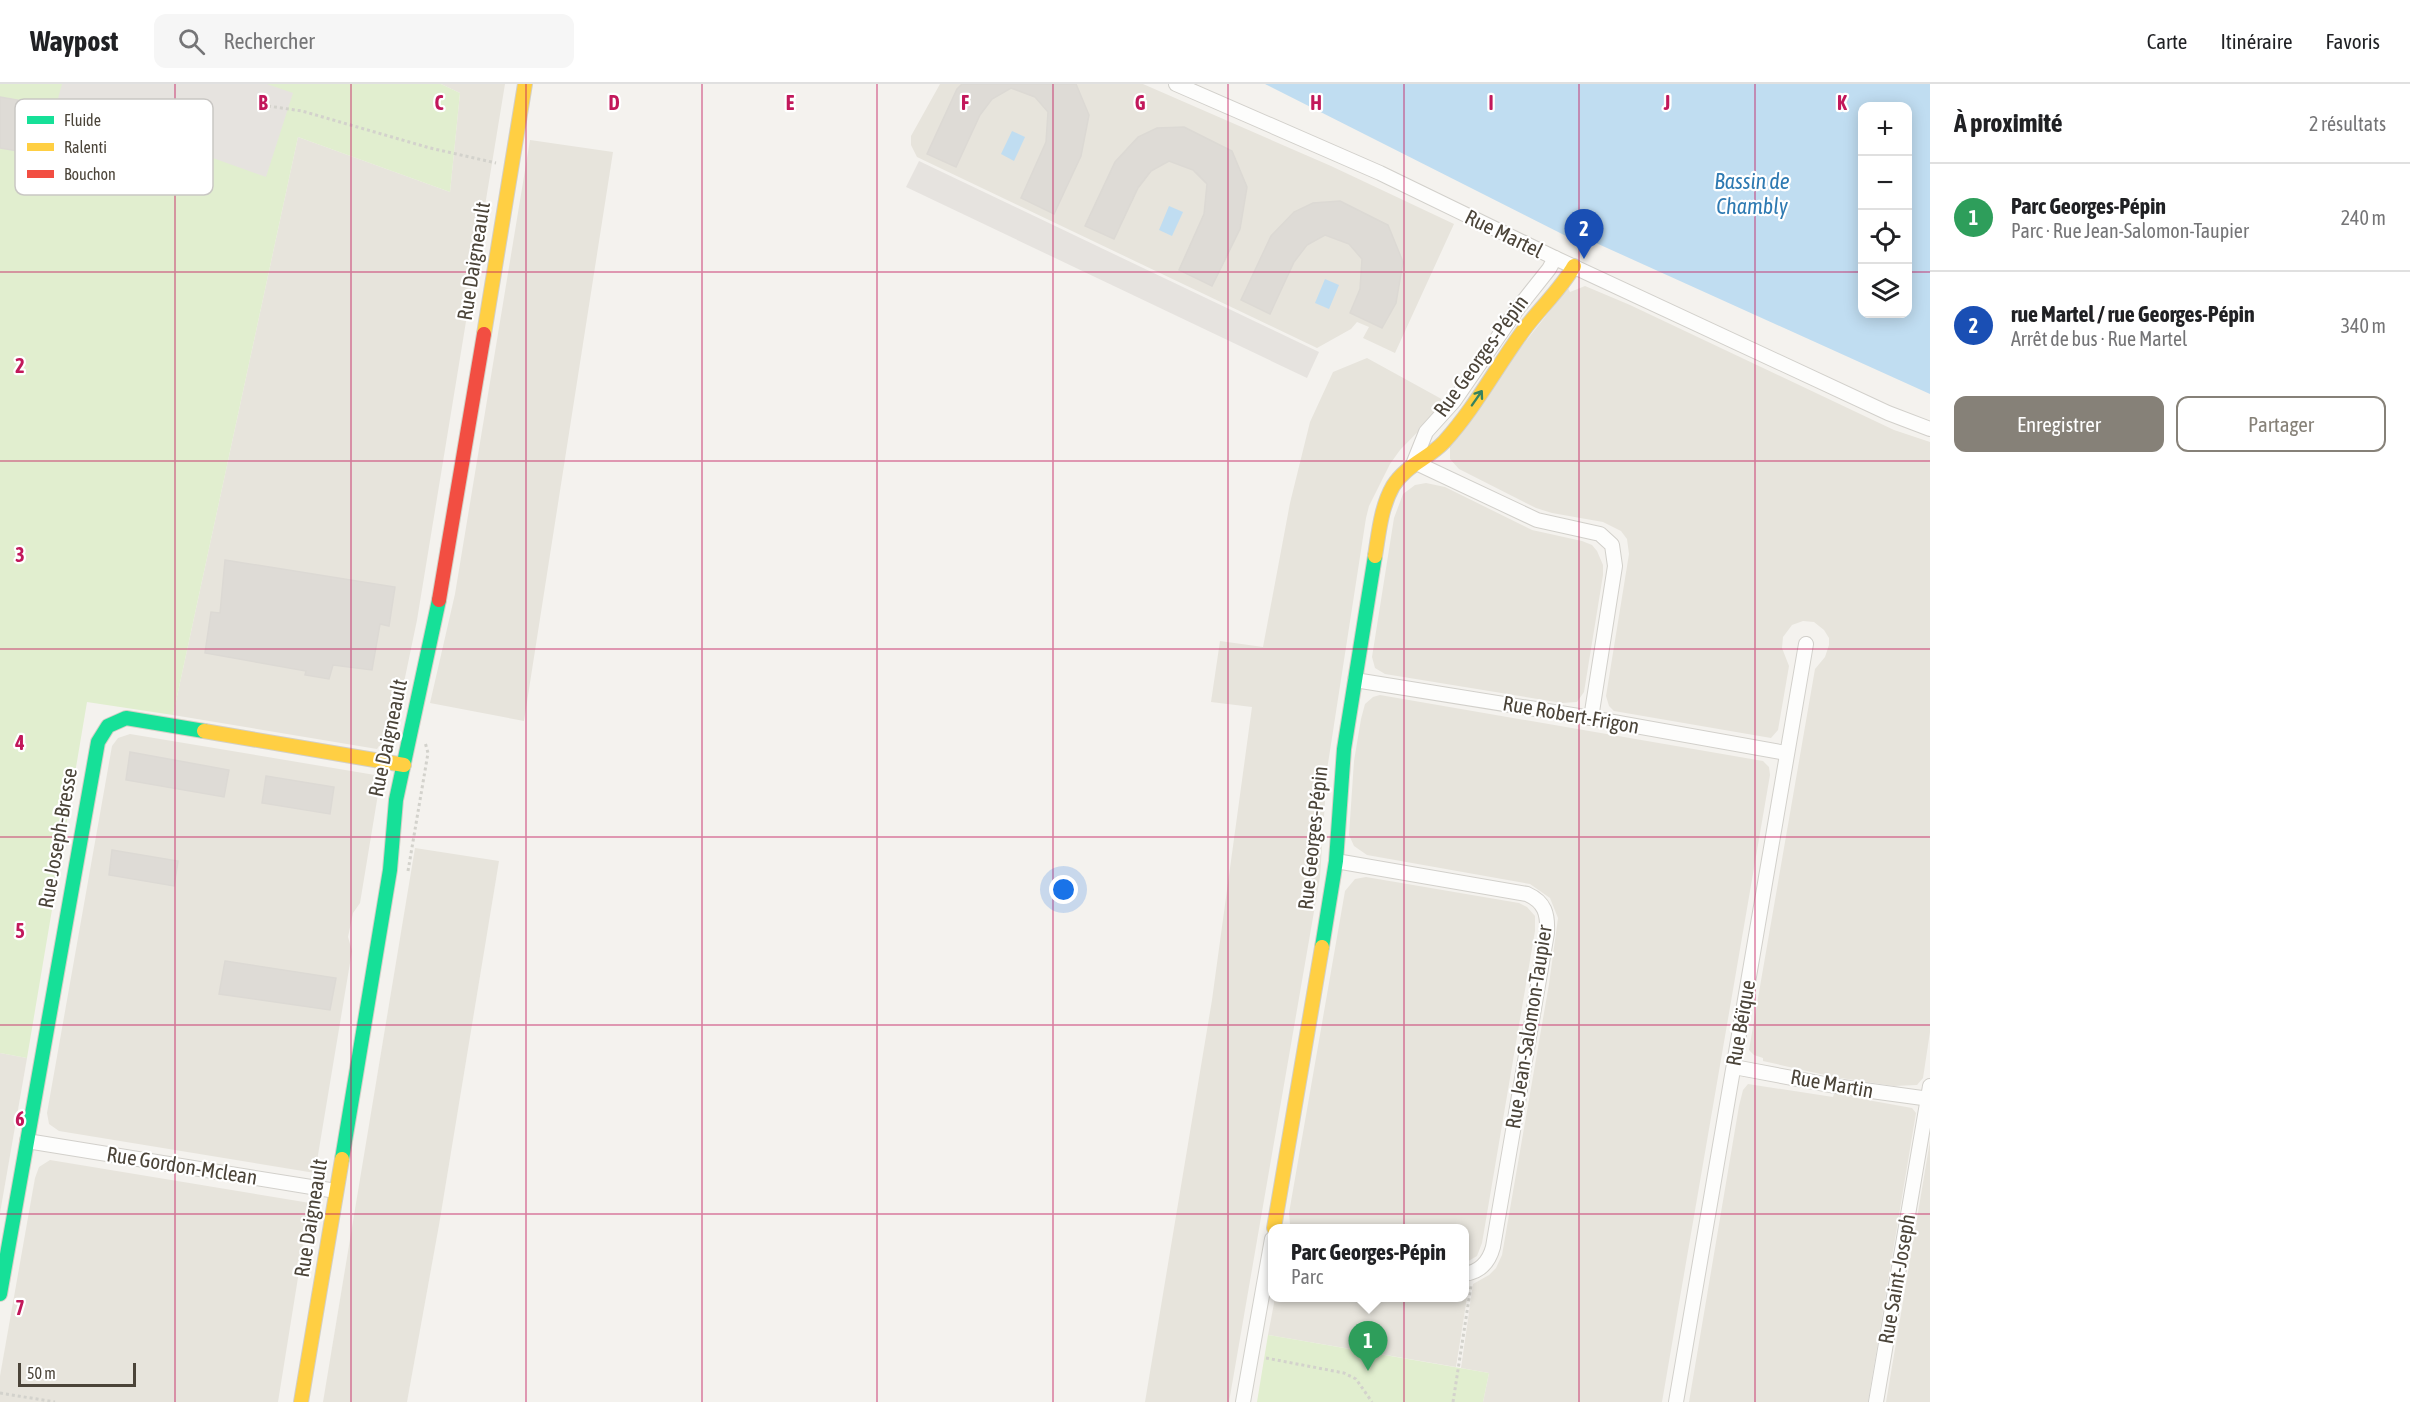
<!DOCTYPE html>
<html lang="fr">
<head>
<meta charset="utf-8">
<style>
	:root { --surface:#fff; --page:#f6f6f6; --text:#202124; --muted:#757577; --line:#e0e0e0; --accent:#868178 }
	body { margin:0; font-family:"Asap Condensed",sans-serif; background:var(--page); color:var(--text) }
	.controls { position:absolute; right:18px; top:18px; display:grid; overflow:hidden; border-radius:12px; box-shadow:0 3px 15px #0003 }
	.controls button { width:54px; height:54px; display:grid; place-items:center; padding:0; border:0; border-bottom:2px solid var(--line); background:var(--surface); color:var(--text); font:30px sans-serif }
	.scale { position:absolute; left:18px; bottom:15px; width:118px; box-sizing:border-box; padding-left:6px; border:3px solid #4b4439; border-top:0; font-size:16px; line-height:21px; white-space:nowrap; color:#4b4439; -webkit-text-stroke:4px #fff; paint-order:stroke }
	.you { position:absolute; left:1064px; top:806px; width:21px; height:21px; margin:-15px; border:4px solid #fff; border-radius:50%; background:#1a73e8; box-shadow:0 0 0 9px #1a73e833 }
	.badge { display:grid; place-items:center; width:39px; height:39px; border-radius:50%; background:var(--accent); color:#fff; font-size:20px; font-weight:700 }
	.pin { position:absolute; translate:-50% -50px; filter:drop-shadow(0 2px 3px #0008) }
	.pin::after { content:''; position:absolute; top:32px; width:21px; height:18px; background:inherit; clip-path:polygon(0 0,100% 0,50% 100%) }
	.popup { position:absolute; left:1268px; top:1140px; width:201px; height:78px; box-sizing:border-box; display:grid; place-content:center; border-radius:12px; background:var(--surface); filter:drop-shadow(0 2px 4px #0005); font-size:20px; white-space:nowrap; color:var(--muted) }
	.popup b { font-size:22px; color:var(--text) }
	.popup::after { content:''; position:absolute; left:50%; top:100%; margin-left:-12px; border:12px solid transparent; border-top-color:var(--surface) }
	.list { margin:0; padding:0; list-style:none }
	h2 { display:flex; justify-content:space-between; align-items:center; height:78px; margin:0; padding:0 24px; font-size:26px }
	h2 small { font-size:20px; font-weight:400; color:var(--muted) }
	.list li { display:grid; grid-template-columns:39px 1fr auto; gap:18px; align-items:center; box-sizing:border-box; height:108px; padding:0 24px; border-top:2px solid var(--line) }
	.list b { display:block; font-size:22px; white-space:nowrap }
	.list p { margin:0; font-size:20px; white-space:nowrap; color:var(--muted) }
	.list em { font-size:20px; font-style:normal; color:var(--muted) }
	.actions { display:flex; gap:12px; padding:18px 24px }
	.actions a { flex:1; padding:14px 0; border:2px solid var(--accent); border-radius:12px; text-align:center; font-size:21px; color:var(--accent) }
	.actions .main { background:var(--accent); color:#fff }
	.icon { flex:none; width:33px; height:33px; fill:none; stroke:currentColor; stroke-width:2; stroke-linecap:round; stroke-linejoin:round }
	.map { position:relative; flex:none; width:1930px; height:1318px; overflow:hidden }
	header { display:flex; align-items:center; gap:36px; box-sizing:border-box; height:84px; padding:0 30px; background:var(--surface); border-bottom:2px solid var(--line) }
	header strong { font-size:28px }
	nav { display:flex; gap:33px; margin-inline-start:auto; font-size:21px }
	.search { width:420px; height:54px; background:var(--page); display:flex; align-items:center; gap:15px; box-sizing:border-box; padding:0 21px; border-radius:12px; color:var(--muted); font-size:22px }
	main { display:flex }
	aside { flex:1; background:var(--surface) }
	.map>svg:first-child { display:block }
	.residential { fill:#e7e4dc }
	.green { fill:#e1eecf }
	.parking { fill:#e6e3df }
	.water { fill:#c0ddf1; fill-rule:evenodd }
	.building { fill:#dedbd6; stroke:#dcd9d4; stroke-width:1.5 }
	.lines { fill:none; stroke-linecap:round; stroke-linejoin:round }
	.street-casing { stroke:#d2d0cb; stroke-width:16 }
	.fast-casing { stroke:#d3cfc5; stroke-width:16 }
	.slow-casing { stroke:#d3cfc5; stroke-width:16 }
	.jam-casing { stroke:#d3cfc5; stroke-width:16 }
	.path { stroke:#d3d2cc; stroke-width:3; stroke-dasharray:3 3; stroke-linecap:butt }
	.street { stroke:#fdfdfc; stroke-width:14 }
	.fast { stroke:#16e098; stroke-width:14 }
	.slow { stroke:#ffcf43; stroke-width:14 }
	.jam { stroke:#f24e42; stroke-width:14 }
	.oneway { stroke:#36825f }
	.grid { fill:none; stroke:#c2185b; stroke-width:1.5; stroke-opacity:0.55 }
	.labels { text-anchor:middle; stroke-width:4.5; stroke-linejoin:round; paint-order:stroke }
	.street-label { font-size:21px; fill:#4b4439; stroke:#fff }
	.water-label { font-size:22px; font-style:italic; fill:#2e7ab2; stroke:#fff }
	.key { fill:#fff; stroke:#c9c7c4; stroke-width:1.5 }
	.key-label { font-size:16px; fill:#4b4439 }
	.grid-label { font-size:20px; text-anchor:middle; font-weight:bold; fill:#c2185b; stroke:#fff; stroke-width:4.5; stroke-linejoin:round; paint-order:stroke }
</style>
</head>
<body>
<header>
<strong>Waypost</strong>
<div class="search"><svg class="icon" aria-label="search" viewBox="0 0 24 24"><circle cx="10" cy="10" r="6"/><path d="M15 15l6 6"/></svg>Rechercher</div>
<nav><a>Carte</a><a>Itinéraire</a><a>Favoris</a></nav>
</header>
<main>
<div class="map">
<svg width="1930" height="1318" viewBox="0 0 1930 1318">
	<rect width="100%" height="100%" fill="#f4f2ee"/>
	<!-- residential -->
	<g class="residential">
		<polygon points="441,0 505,0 417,536 392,656 388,661 379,662 377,665 173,631 298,53 450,108 460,9"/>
		<polygon points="940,0 1143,0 1331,82 1454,140 1395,269 1363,254 1369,243 1357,238 1351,245 1317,264 917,73 911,61 911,52"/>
		<polygon points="530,56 613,68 524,637 430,619 455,510"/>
		<polygon points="1585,202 1630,221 1894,346 1930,358 1930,948 1923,994 1917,1001 1894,1002 1834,993 1763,977 1763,974 1754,971 1749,966 1815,585 1825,573 1829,561 1829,554 1824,546 1814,538 1803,537 1792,541 1783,553 1782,564 1789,582 1778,646 1771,654 1614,627 1609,622 1606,612 1629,470 1627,455 1621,447 1603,438 1552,429 1536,424 1459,385 1450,375 1450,362 1495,296 1568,204 1570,208"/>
		<polygon points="1367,274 1447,318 1400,366 1390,380 1369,422 1366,434 1327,686 1320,793 1229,1318 1145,1318 1212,916 1252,623 1211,618 1220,557 1263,563 1290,419 1310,338 1333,288"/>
		<polygon points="1426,399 1445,403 1532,446 1582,457 1592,461 1597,467 1603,481 1603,491 1584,608 1577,618 1562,619 1385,590 1375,584 1372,573 1394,434 1403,410 1415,401"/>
		<polygon points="1380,611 1763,677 1769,683 1770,691 1662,1318 1483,1318 1489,1289 1461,1284 1473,1200 1489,1191 1496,1184 1502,1171 1549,900 1558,834 1550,814 1530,800 1367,771 1354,762 1349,751 1354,677 1361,635 1365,620 1373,613"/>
		<polygon points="130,650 381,692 360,819 353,829 348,853 352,867 315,1089 59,1047 49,1040 47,1029 112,662 118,654"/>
		<polygon points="415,764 499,777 439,1141 407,1318 323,1318"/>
		<polygon points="1366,793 1519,819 1527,823 1535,832 1535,847 1482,1159 1477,1172 1465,1179 1464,1144 1292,1144 1290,1140 1289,1129 1345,807 1355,795"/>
		<polygon points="0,969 27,974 0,1129"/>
		<polygon points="1748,1000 1833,1013 1834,1010 1912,1024 1916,1029 1868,1318 1689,1318 1739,1022 1743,1006"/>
		<polygon points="1930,1057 1930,1318 1886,1318 1906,1200"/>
		<polygon points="50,1076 310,1119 278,1318 0,1318 0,1292 35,1094 39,1083"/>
		<polygon points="1469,1201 1456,1283 1268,1251 1275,1214 1464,1214 1464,1202"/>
	</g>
	<!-- green -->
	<g class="green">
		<polygon points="0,0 441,0 460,9 450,108 298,53 173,631 87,618 27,974 0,969"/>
		<polygon points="1268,1251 1489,1289 1483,1318 1257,1318"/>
	</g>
	<!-- parking -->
	<g class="parking">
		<polygon points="62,0 267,0 293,9 266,93 57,18"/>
		<polygon points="919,77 1319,268 1307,294 906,103"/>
	</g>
	<!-- water -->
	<g class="water">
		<path d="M1265,0H1930V310L1596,159L1570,154ZM1908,22V230H1862V22Z"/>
		<polygon points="1012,47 1025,53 1014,77 1001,70"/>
		<polygon points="1169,122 1183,128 1172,152 1159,146"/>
		<polygon points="1325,195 1339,201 1329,225 1315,219"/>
	</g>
	<!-- building -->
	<g class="building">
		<polygon points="962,0 1076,0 1089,31 1081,72 1054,130 1021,114 1046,58 1048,28 1035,13 1011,4 992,15 980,31 956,83 927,70 957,5"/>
		<polygon points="0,13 52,22 42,71 0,64"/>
		<polygon points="1184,43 1232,67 1247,103 1240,145 1212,202 1179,186 1204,130 1207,100 1193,86 1169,77 1151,87 1138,104 1114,155 1085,142 1115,78 1138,53 1157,44"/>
		<polygon points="1340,117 1388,141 1403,178 1396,219 1382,244 1350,229 1360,205 1362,175 1349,160 1325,151 1307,161 1294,178 1270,230 1241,216 1271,152 1294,128 1313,119"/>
		<polygon points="225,476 395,503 389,542 380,540 372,586 333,581 329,595 305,591 306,587 205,569 211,528 220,529"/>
		<polygon points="130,668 229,686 224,713 126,696"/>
		<polygon points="266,692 334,703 330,730 262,719"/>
		<polygon points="112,766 178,777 174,802 109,791"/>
		<polygon points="225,877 336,894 330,926 219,910"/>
	</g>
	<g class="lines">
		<!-- street casing -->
		<g class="street-casing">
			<g id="street">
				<polyline points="1176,0 1380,89 1555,174 1888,329 1930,345"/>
				<polyline points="1555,174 1549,185 1518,224 1454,317 1426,348 1414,378 1537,436 1600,450 1612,461 1615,482 1591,634"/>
				<polyline points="1355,596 1591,634 1786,669"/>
				<path d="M1336,777L1527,810C1545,818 1548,830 1547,849L1493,1163C1489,1178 1480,1188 1464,1190"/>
				<polyline points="1734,983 1835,1002 1930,1015"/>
				<polyline points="27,1057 336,1107"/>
				<polyline points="1243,1318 1272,1155"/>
				<polyline points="1676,1318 1806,560"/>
				<polyline points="1876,1318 1930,1002"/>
			</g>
		</g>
		<!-- fast casing -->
		<g class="fast-casing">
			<g id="fast">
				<polyline points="1322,863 1336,777 1344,665 1375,472"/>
				<polyline points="342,1075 390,786 396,716 439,516"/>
				<polyline points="0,1210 98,658 108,642 126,634 204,647"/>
			</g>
		</g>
		<!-- slow casing -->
		<g class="slow-casing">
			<g id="slow">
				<polyline points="484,250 525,0"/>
				<path d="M1375,472C1379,448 1381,423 1393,402C1406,381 1428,375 1444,358C1476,323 1498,280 1526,243C1542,222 1561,205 1574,182"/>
				<polyline points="204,647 404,681"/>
				<polyline points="1274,1144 1322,863"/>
				<polyline points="301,1318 342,1075"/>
			</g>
		</g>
		<!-- jam casing -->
		<g class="jam-casing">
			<polyline id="jam" points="439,516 484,250"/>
		</g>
		<!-- path -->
		<g class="path">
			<polyline points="268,22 302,27 430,64 496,79"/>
			<polyline points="408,787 428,669 425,658"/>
			<polyline points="1266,1274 1344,1289 1356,1295 1372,1318"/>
			<polyline points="0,1309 55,1318"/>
			<polyline points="1453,1318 1471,1202"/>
		</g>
		<!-- street -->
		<use href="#street" class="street"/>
		<!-- fast -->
		<use href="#fast" class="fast"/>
		<!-- slow -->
		<use href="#slow" class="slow"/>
		<!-- jam -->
		<use href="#jam" class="jam"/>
	</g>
	<!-- one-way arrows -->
	<defs><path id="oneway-shaft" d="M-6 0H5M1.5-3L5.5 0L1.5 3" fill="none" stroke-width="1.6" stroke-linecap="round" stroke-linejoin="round" transform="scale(1.5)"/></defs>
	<use class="oneway" href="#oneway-shaft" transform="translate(1477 314) rotate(-55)"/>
	<!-- grid -->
	<path class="grid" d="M175,0V1318M351,0V1318M526,0V1318M702,0V1318M877,0V1318M1053,0V1318M1228,0V1318M1404,0V1318M1579,0V1318M1755,0V1318M0,188H1862M1908,188H1930M0,377H1930M0,565H1930M0,753H1930M0,941H1930M0,1130H1930"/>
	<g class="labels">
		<!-- street labels -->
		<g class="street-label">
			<text transform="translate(1504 150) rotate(26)" y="7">Rue Martel</text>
			<text transform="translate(474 177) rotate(-81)" y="7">Rue Daigneault</text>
			<text transform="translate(1481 272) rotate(-54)" y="7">Rue Georges-Pépin</text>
			<text transform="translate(1571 631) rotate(10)" y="7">Rue Robert-Frigon</text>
			<text transform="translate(388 654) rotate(-78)" y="7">Rue Daigneault</text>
			<text transform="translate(58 754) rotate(-80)" y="7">Rue Joseph-Bresse</text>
			<text transform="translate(1313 754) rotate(-84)" y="7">Rue Georges-Pépin</text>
			<text transform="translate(1741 939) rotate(-80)" y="7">Rue Béïque</text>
			<text transform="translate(1529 943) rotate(-81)" y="7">Rue Jean-Salomon-Taupier</text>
			<text transform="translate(1832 1000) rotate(10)" y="7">Rue Martin</text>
			<text transform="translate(182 1082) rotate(9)" y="7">Rue Gordon-Mclean</text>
			<text transform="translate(311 1134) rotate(-81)" y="7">Rue Daigneault</text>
			<text transform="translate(1897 1195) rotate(-80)" y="7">Rue Saint-Joseph</text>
		</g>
		<!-- water labels -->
		<g class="water-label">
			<text x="1752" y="105">Bassin de<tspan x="1752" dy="25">Chambly</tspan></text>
		</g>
	</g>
	<!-- legend -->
	<rect x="15" y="15" width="198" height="96" rx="9" class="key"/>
	<rect x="27" y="32" width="27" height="8" fill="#16e098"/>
	<rect x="27" y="59" width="27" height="8" fill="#ffcf43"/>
	<rect x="27" y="86" width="27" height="8" fill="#f24e42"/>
	<g class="key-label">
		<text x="64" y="42">Fluide</text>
		<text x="64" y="69">Ralenti</text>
		<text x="64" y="96">Bouchon</text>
	</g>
	<g class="grid-label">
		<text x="263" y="26">B</text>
		<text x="439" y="26">C</text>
		<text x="614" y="26">D</text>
		<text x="790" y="26">E</text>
		<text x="965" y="26">F</text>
		<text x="1140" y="26">G</text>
		<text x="1316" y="26">H</text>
		<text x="1491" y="26">I</text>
		<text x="1667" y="26">J</text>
		<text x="1842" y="26">K</text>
		<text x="20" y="289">2</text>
		<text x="20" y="478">3</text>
		<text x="20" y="666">4</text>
		<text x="20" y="854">5</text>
		<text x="20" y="1042">6</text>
		<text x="20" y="1231">7</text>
	</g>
</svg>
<div class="controls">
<button>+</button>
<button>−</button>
<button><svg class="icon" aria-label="locate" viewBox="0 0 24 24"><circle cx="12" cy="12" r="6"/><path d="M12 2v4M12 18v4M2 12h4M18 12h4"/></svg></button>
<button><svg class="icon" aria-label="layers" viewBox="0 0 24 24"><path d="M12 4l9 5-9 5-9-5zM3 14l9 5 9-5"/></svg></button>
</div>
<div class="scale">50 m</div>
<div class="you"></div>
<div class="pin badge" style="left:1368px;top:1287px;background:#2e9e5b">1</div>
<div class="popup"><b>Parc Georges-Pépin</b>Parc</div>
<div class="pin badge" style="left:1584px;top:175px;background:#1a4fb4">2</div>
</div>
<aside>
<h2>À proximité<small>2 résultats</small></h2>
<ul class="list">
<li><span class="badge" style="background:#2e9e5b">1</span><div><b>Parc Georges-Pépin</b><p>Parc · Rue Jean-Salomon-Taupier</p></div><em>240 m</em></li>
<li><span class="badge" style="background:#1a4fb4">2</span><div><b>rue Martel / rue Georges-Pépin</b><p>Arrêt de bus · Rue Martel</p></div><em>340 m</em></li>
</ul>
<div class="actions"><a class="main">Enregistrer</a><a>Partager</a></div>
</aside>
</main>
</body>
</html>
